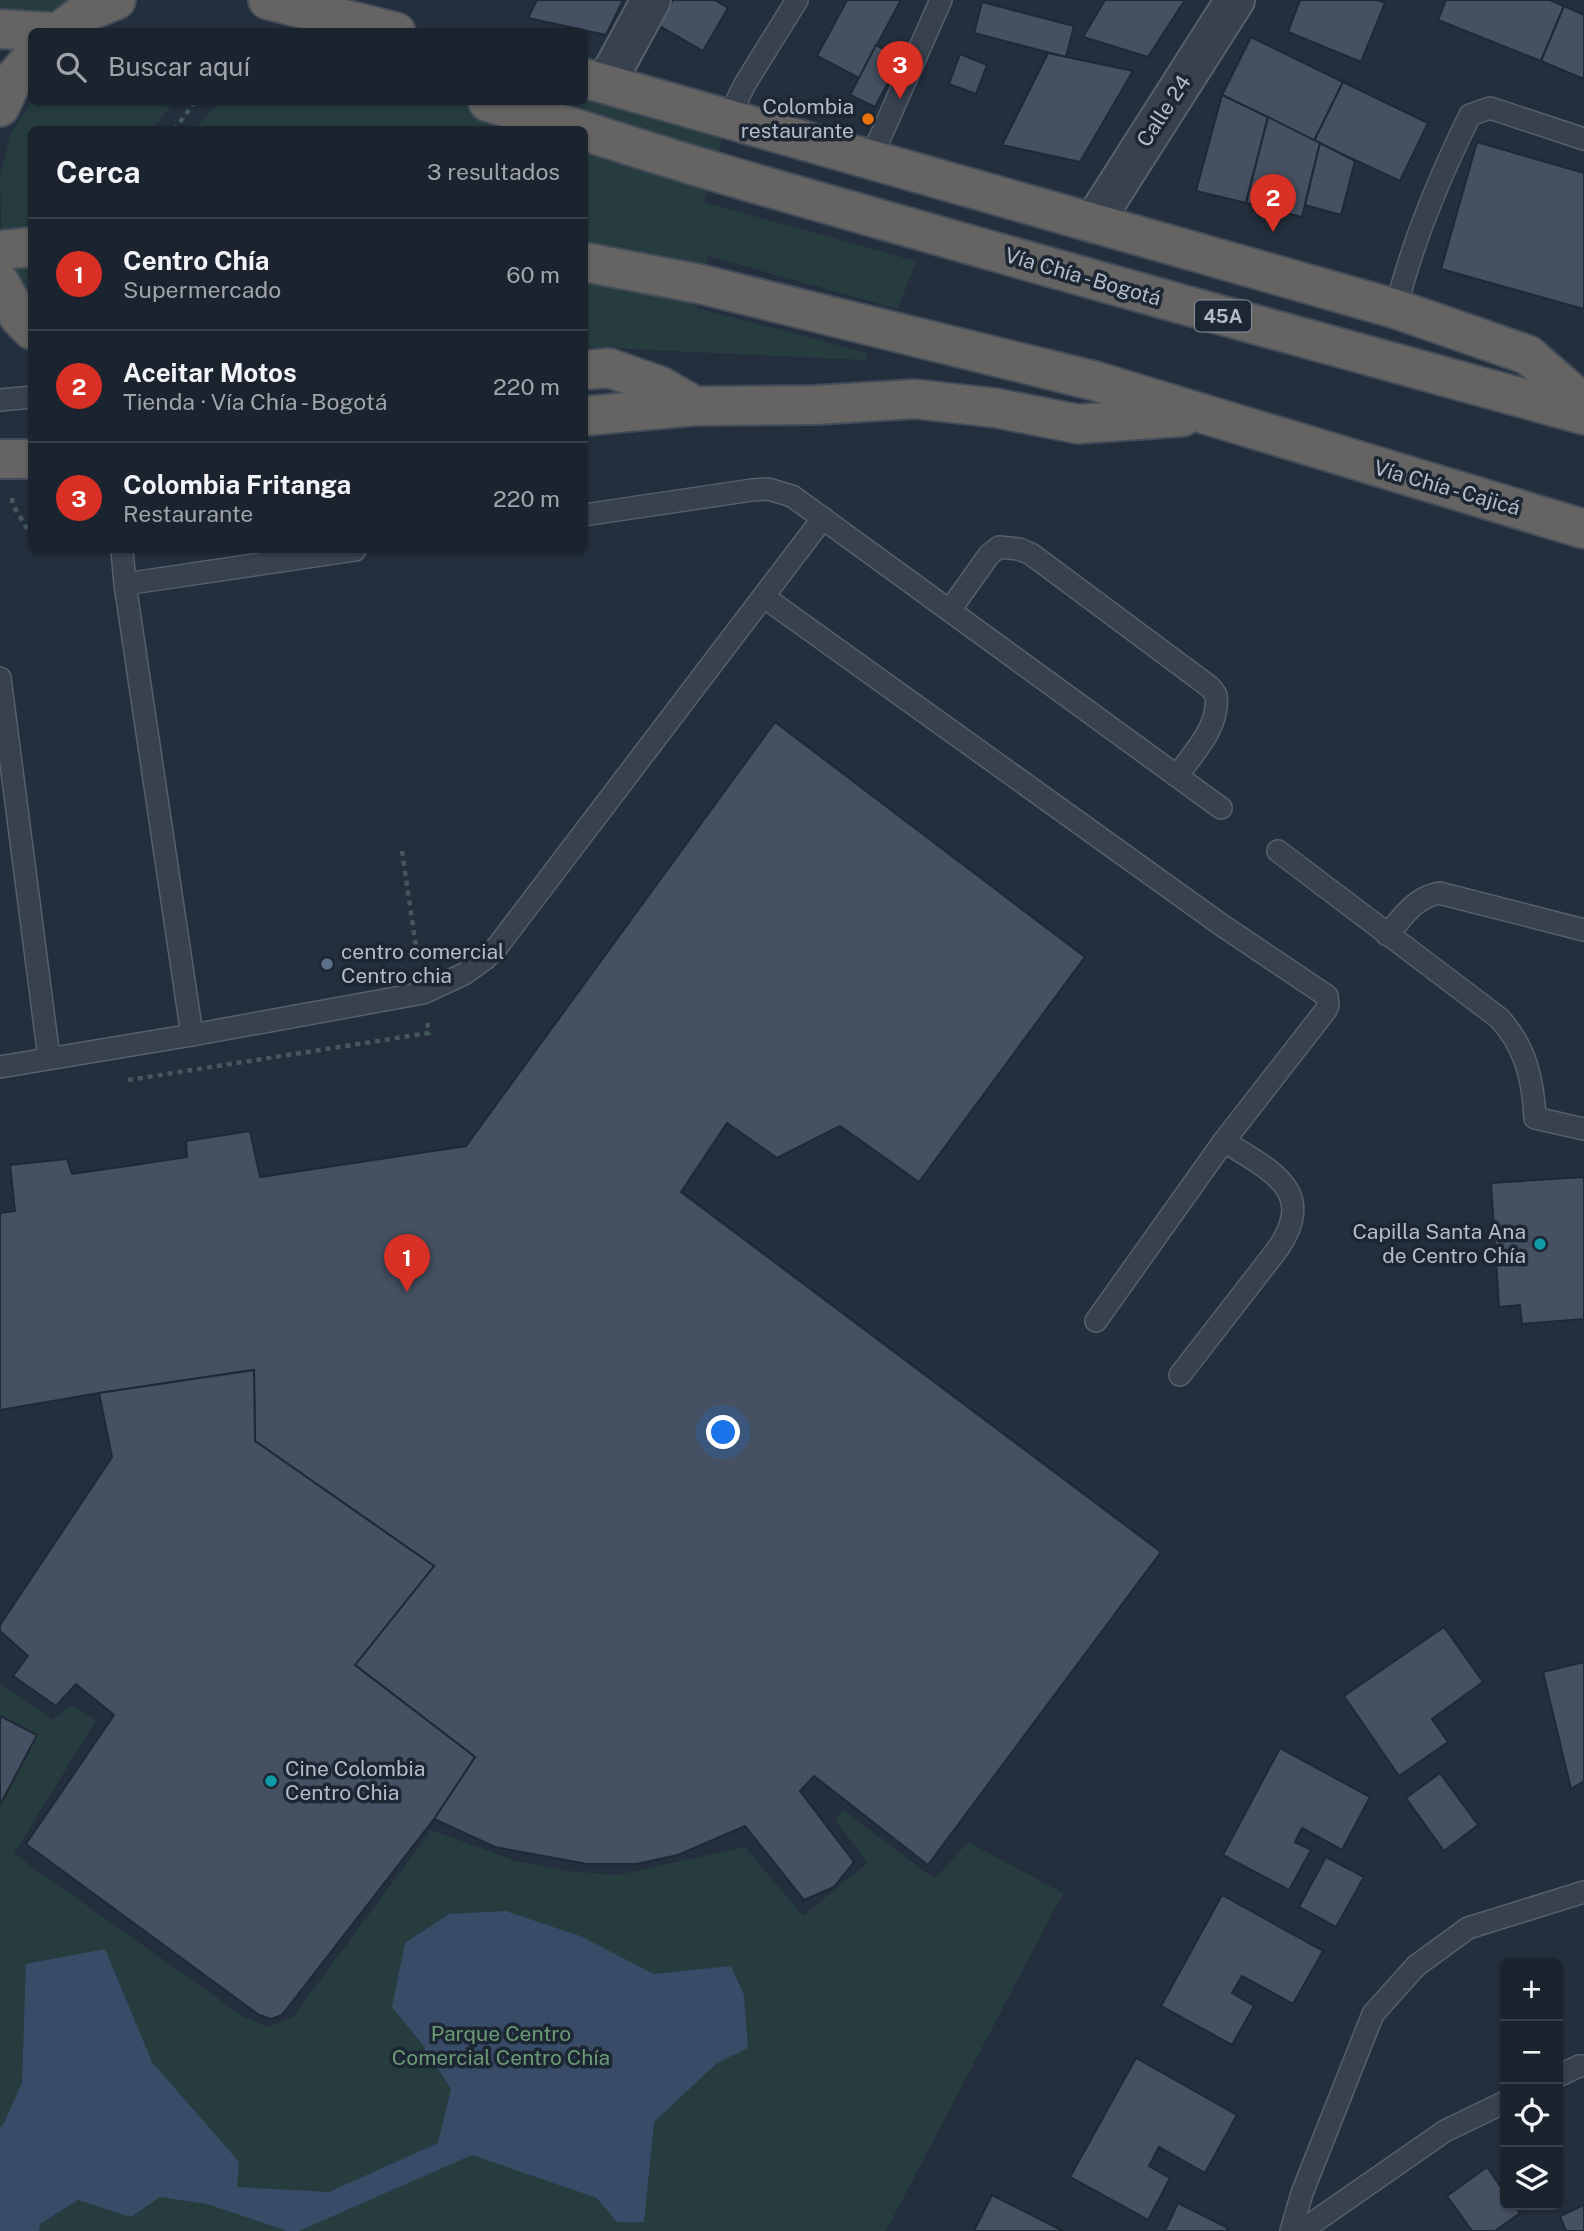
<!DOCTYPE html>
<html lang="es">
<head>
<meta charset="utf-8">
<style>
	:root { --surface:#1b232e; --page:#242b36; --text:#f1f3f6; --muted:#a0a4aa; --line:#39404a; --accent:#d93025 }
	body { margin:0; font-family:"Public Sans",sans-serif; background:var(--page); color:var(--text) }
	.controls { position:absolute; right:21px; bottom:21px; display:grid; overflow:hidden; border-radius:10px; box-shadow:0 2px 5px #0004 }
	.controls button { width:63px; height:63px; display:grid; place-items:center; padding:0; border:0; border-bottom:2px solid var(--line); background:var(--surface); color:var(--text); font:35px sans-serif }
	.you { position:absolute; left:724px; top:1433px; width:24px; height:24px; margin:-18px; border:5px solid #fff; border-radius:50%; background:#1a73e8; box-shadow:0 0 0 10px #1a73e833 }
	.badge { display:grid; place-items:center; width:46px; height:46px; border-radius:50%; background:var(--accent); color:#fff; font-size:23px; font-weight:700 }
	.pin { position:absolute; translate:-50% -58px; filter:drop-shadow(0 2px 4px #0008) }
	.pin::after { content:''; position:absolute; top:37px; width:24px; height:21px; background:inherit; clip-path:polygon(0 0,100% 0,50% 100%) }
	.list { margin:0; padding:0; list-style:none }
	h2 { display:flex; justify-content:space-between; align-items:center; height:91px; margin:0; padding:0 28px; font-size:30px }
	h2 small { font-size:23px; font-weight:400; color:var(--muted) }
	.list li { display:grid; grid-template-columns:46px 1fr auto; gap:21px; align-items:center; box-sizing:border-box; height:112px; padding:0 28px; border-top:2px solid var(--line) }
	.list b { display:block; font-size:26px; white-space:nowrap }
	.list p { margin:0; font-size:23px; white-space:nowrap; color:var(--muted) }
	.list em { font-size:23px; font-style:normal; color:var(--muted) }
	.icon { flex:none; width:38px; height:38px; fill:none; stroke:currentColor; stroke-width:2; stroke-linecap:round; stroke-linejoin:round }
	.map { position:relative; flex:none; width:1584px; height:2231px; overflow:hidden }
	.search { position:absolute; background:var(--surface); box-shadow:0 2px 5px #0004; left:28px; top:28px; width:560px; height:77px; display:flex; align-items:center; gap:18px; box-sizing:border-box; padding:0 24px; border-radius:10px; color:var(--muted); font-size:26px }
	.panel { position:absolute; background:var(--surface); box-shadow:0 2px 5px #0004; left:28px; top:126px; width:560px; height:427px; border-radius:10px }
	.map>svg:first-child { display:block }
	.green { fill:#263c3f }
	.water { fill:#394c67 }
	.building { fill:#455162; stroke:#1f2835; stroke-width:2 }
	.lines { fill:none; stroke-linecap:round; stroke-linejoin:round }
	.service-casing { stroke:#565f6c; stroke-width:24 }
	.minor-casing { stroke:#565f6c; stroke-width:42 }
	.trunk-casing { stroke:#434c59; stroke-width:42 }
	.path { stroke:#44595c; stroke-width:4.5; stroke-dasharray:5 5; stroke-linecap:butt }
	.service { stroke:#38414e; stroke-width:21 }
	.minor { stroke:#38414e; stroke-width:38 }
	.trunk { stroke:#656462; stroke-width:38 }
	.food-dot { fill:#e8710a; stroke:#1d2633; stroke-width:2.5 }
	.service-dot { fill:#5c6f8a; stroke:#1d2633; stroke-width:2.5 }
	.culture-dot { fill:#0f9aa8; stroke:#1d2633; stroke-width:2.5 }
	.labels { text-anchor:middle; stroke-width:7; stroke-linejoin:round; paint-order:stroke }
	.shield { fill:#1d2633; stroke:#878f9c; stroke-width:2 }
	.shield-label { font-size:19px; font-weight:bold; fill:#b4bcc9 }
	.poi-label { font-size:21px; fill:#b4bcc9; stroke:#1d2633; text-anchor:end }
	.street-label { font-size:21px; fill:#b4bcc9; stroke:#1d2633 }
	.park-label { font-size:21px; fill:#6b9a76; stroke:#1d2633 }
</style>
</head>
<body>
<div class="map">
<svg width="1584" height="2231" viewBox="0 0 1584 2231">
	<rect width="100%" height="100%" fill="#242f3e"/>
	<!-- green -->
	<g class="green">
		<polygon points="0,0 74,0 46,13 0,52"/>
		<polygon points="585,95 723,135 704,202 916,261 898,309 708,256 697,308 868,353 865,360 585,347 584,130 194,130 218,102 584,102"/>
		<polygon points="32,102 174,102 152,129 32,130 32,281 24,290 2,242 0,177 11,133"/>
		<polygon points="0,1684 53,1720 72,1705 96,1720 14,1854 244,2017 268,2027 293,2017 431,1830 516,1861 568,1871 617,1875 745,1847 803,1916 867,1863 835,1819 843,1810 935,1879 968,1842 1063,1893 886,2231 0,2231"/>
	</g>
	<!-- water -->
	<polygon class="water" points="506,1911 580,1936 654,1974 731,1966 744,1995 748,2048 717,2063 654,2122 644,2222 617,2222 597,2198 472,2155 299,2231 287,2231 207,2204 160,2197 131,2217 78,2200 40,2224 39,2231 0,2231 0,2127 3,2125 22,2083 26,1964 105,1949 152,2062 239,2162 237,2187 329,2192 438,2143 451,2089 419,2040 392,2007 405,1943 449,1914"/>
	<!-- building -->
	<g class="building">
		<polygon points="537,0 623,0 606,35 528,18"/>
		<polygon points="673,0 715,0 728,8 703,51 658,25"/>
		<polygon points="847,0 901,0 859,78 817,56"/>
		<polygon points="1105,0 1185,0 1148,57 1083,37"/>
		<polygon points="1300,0 1378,0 1385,3 1361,62 1288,32"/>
		<polygon points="1446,0 1550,0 1564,6 1541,61 1438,20"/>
		<polygon points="982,2 1074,26 1066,57 974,33"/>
		<polygon points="1564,6 1584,15 1584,79 1541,61"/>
		<polygon points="1251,37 1343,82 1314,141 1222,95"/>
		<polygon points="876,45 901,58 875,107 850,95"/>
		<polygon points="1048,53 1133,71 1080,162 1002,145"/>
		<polygon points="960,54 987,65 976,94 949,84"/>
		<polygon points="1343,82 1428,123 1400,181 1314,141"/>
		<polygon points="1222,95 1268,117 1246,203 1196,191"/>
		<polygon points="1268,117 1320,143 1302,217 1246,203"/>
		<polygon points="1477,142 1584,173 1584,309 1441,269"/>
		<polygon points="1320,143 1355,161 1341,215 1305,205"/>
		<polygon points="775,722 1085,957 919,1182 840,1126 777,1158 727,1123 681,1192 1161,1552 928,1865 814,1776 800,1791 854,1862 834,1887 804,1900 745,1826 678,1855 636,1864 587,1864 495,1847 434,1819 475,1757 355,1665 434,1566 255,1441 254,1370 99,1393 0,1410 0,1213 15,1211 10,1165 67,1159 72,1174 134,1165 187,1157 186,1141 250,1131 260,1177 466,1146"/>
		<polygon points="1584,1177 1584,1319 1522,1324 1520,1305 1499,1307 1491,1183"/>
		<polygon points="254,1370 255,1441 434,1566 355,1665 475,1757 434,1819 282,2015 271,2019 259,2015 26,1844 114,1715 76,1684 56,1706 13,1676 28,1656 0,1631 0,1625 112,1457 99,1393"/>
		<polygon points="1444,1627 1483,1682 1432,1719 1448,1742 1399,1776 1344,1696"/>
		<polygon points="1584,1662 1584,1781 1571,1789 1543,1672"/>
		<polygon points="0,1716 37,1735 0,1805"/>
		<polygon points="1280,1748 1370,1797 1342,1850 1302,1828 1295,1842 1311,1850 1289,1890 1223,1855"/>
		<polygon points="1440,1773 1478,1825 1444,1851 1406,1798"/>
		<polygon points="1326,1857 1364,1877 1336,1927 1299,1907"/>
		<polygon points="1222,1895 1323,1951 1293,2004 1242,1976 1232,1993 1254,2006 1232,2045 1161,2006"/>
		<polygon points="1136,2058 1237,2115 1205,2173 1159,2147 1149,2166 1170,2178 1148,2220 1070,2177"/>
		<polygon points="1487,2167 1505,2193 1505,2205 1514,2205 1520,2213 1495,2231 1472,2231 1447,2196"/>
		<polygon points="992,2195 1063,2231 974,2231"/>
		<polygon points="1178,2203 1228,2228 1226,2231 1165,2231"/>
		<polygon points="1584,2205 1584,2231 1566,2231 1560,2216"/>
	</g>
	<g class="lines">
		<!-- service casing -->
		<g class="service-casing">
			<g id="service">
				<polyline points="728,118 745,84 797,0"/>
				<polyline points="871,158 941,0"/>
				<path d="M1396,309C1412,242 1440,176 1470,115L1490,108L1584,139"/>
				<polyline points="0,400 32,397"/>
				<polyline points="584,515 752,490 768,489 792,496 1221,808"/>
				<polyline points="122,550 125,584 192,1035"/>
				<polyline points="125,584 355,550"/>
				<polyline points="764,597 1223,926 1327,996 1328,1005 1326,1010 1224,1141 1096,1321"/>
				<path d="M950,610L989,555L999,547L1019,549L1031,554L1210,687L1216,695C1220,726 1195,751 1177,776"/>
				<polyline points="0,678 49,1058"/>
				<path d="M1278,851L1499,1018C1526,1047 1533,1080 1535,1118L1584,1129"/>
				<path d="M1387,935C1403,917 1414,898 1439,893L1584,930"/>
				<polyline points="0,1067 192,1035 423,993 464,974 485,959 497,947 823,518"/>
				<path d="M1180,1375L1277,1250C1319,1190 1269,1170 1224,1141"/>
				<polyline points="1558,2076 1579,2066 1584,2066"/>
				<polyline points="1291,2231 1302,2193 1373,2014 1416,1966 1468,1928 1584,1892"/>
				<polyline points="1301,2231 1445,2131 1505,2102"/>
			</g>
		</g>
		<!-- minor casing -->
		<g class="minor-casing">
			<g id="minor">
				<polyline points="606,83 651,0"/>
				<polyline points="1093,223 1235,0"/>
			</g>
		</g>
		<!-- trunk casing -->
		<g class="trunk-casing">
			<g id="trunk">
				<polyline points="268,0 396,32"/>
				<polyline points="0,29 49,32"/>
				<polyline points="59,32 84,13 116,0"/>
				<polyline points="584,78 1396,309 1528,355 1584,404"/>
				<polyline points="488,102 581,130"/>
				<polyline points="0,107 12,81 32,58"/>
				<path d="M584,131C712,173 842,208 971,245C1175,303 1379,359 1584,415"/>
				<polyline points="0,250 32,247"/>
				<polyline points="584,262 700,284 1095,381 1584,529"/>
				<polyline points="0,283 19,317 32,330"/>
				<polyline points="584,370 609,368 660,386 695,406"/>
				<polyline points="584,416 695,406 815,405 915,399 996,408 1078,424 1182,417"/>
				<polyline points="0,459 32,459"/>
			</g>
		</g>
		<!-- path -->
		<g class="path">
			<polyline points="174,130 195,102"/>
			<polyline points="12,498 13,505 32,537"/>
			<polyline points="402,851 418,961"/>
			<polyline points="128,1080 429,1033 427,1021"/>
		</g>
		<!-- service -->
		<use href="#service" class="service"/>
		<!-- minor -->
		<use href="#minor" class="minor"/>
		<!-- trunk -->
		<use href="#trunk" class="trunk"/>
	</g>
	<!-- markers -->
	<circle class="food-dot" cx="868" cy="119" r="7"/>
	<circle class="service-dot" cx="327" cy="964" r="7"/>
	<g class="culture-dot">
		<circle cx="1540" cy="1244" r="7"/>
		<circle cx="271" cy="1781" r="7"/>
	</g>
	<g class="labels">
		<!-- shield labels -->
		<rect class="shield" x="1195" y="300.5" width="56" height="31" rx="5"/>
		<g class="shield-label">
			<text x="1223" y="323">45A</text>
		</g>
		<!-- poi labels -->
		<g class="poi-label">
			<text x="854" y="114">Colombia<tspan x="854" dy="24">restaurante</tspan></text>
			<text x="341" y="959" text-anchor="start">centro comercial<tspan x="341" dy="24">Centro chia</tspan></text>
			<text x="1526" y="1239">Capilla Santa Ana<tspan x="1526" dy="24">de Centro Chía</tspan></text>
			<text x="285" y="1776" text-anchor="start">Cine Colombia<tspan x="285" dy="24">Centro Chia</tspan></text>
		</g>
		<!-- street labels -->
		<g class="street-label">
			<text transform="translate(1164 111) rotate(-57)" y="7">Calle 24</text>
			<text transform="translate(1083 277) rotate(16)" y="7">Vía Chía - Bogotá</text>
			<text transform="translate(1447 488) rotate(16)" y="7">Vía Chía - Cajicá</text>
		</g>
		<!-- park labels -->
		<g class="park-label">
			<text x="501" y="2041">Parque Centro<tspan x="501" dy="24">Comercial Centro Chía</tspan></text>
		</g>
	</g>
</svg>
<div class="controls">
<button>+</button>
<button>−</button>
<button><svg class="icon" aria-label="locate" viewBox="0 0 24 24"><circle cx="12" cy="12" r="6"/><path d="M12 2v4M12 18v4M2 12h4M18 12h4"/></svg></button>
<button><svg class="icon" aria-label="layers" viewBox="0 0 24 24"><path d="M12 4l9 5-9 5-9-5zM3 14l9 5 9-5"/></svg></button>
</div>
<div class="you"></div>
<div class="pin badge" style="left:407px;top:1292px">1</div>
<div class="pin badge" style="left:1273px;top:232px">2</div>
<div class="pin badge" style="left:900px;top:99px">3</div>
<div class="search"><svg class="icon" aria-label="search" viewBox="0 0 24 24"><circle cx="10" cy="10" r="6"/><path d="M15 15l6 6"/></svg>Buscar aquí</div>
<section class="panel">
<h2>Cerca<small>3 resultados</small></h2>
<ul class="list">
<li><span class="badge">1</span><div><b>Centro Chía</b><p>Supermercado</p></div><em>60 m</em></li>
<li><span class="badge">2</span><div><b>Aceitar Motos</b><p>Tienda · Vía Chía - Bogotá</p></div><em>220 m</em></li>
<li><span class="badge">3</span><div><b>Colombia Fritanga</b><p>Restaurante</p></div><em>220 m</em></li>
</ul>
</section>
</div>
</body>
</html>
